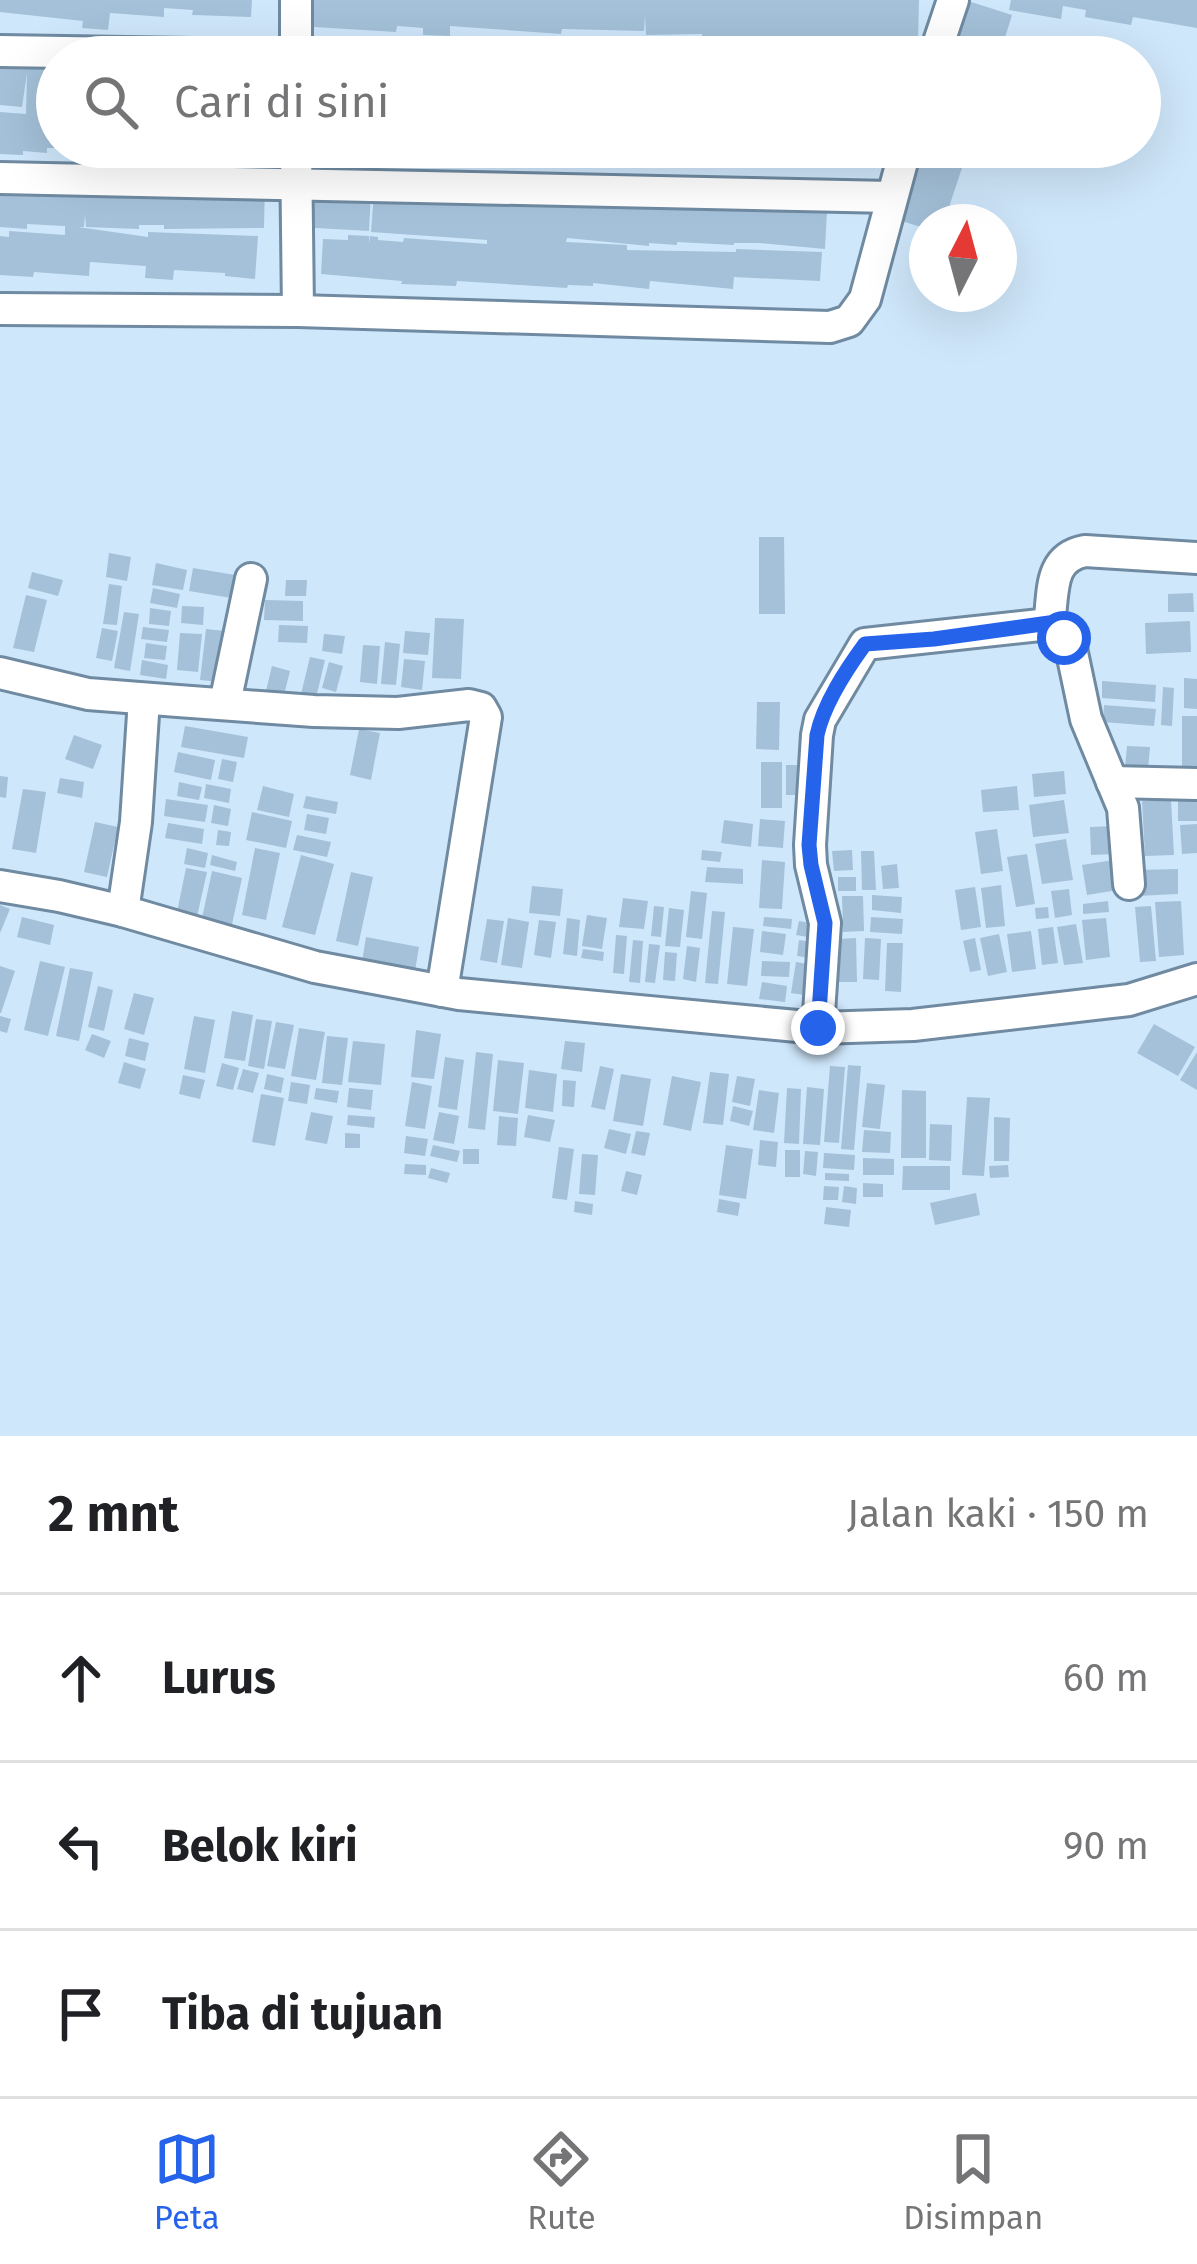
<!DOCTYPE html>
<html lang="id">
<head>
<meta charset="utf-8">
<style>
	:root { --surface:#fff; --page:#f2f2f2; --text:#202124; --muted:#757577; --line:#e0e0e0; --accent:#2563eb }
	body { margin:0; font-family:"Fira Sans",sans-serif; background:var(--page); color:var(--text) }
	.compass { position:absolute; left:909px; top:204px; width:108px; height:108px; border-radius:50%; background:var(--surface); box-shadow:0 12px 48px #0002; rotate:6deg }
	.stop { position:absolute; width:36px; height:36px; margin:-27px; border:9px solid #2563eb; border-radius:50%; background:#fff }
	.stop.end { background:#2563eb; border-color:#fff; box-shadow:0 3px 12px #0008 }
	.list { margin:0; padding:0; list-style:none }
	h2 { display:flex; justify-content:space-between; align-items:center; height:156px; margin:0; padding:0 48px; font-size:51px }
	h2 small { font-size:39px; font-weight:400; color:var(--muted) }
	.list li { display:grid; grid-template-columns:78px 1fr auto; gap:36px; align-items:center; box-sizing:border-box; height:168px; padding:0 48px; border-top:3px solid var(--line) }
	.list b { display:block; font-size:45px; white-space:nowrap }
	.list em { font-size:39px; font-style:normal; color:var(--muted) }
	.icon { flex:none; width:66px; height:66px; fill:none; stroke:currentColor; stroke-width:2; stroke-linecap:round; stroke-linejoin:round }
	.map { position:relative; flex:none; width:1197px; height:1436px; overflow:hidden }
	.search { position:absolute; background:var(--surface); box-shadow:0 12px 48px #0002; left:36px; right:36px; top:36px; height:132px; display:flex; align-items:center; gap:30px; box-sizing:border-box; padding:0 42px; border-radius:66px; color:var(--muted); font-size:45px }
	.sheet { height:660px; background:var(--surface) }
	nav { display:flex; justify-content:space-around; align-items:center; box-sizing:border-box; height:168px; border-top:3px solid var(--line); background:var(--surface); font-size:33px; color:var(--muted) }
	nav a { display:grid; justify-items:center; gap:6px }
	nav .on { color:var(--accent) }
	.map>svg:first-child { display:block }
	.building { fill:#a4c1d9 }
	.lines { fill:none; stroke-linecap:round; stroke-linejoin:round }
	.street-casing { stroke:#6f8aa1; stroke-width:36 }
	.street { stroke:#fff; stroke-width:30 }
	.route { stroke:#2563eb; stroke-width:15 }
</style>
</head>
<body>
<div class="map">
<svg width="1197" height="1436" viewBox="0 0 1197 1436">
	<rect width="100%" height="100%" fill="#cfe7fb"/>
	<!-- building -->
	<g class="building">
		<polygon points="0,0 252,0 251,17 192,15 193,10 164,8 164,17 110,13 108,30 82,28 83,21 0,12"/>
		<polygon points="298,0 919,0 918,43 840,42 841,38 733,36 733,39 702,38 702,34 646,35 645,16 644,31 562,29 561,34 450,26 450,36 423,35 423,28 397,26 396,32 297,26"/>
		<polygon points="965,0 1012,15 1003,44 995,41 990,57 945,57"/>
		<polygon points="1011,0 1197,0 1197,28 1133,17 1131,25 1085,17 1086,10 1063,6 1061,19 1009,10"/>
		<polygon points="0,65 52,70 52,66 57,66 57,148 47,148 47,153 23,151 23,155 0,154 0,112 26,114 27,73 22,107 0,105"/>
		<polygon points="334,147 407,147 405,161 382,158 382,155 334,150"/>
		<polygon points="409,147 747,147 746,166 685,162 685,166 656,164 655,167 547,160 547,165 492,161 492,158 466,156 466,159 441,158 441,161 408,160"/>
		<polygon points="749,147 863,147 863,163 749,162"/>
		<polygon points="911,147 969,147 944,222 927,222 927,229 889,217"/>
		<polygon points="30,182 265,183 264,228 164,229 164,225 139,225 139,229 86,227 85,215 84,227 78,227 148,237 148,232 258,236 255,279 225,276 225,273 174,270 173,280 145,278 146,266 90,262 89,276 34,272 33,277 0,275 0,236 9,237 9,231 65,235 65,226 27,224 27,229 0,227 0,192 30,194"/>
		<polygon points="300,192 371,192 369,231 298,227"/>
		<polygon points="374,193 827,212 825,249 758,243 734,243 734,245 677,242 677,245 649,243 649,246 567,238 566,242 627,245 627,250 736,252 736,249 822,252 820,281 734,277 733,289 650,281 649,289 593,283 593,286 568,285 567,288 457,281 456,286 401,284 402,281 321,274 323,239 348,240 348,235 369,236 370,244 370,236 378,237 378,240 403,242 404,238 487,244 487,240 371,232"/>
		<polygon points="759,537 784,537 785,614 759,614"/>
		<polygon points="109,553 131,557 127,581 106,577"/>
		<polygon points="156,563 187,570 183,590 152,585"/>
		<polygon points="193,568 241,576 237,599 189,591"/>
		<polygon points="32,572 63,580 58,596 28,588"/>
		<polygon points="286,580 307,580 306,596 285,596"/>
		<polygon points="109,584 122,586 117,625 103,624"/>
		<polygon points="153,588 180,594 177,608 150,603"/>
		<polygon points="1193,593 1194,612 1168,612 1168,594"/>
		<polygon points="26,595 47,600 34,652 13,648"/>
		<polygon points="265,600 303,601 303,621 264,620"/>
		<polygon points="182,606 204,607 203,625 181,623"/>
		<polygon points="150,608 171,611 169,626 149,624"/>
		<polygon points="124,612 139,614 130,671 114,668"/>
		<polygon points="435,618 464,619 461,679 432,678"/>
		<polygon points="1190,621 1191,652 1146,654 1145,623"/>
		<polygon points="279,625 308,626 307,643 278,642"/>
		<polygon points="143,627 169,630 167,642 141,639"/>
		<polygon points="102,628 118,631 112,661 96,658"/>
		<polygon points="206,629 225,631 220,682 200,680"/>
		<polygon points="405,631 430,633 428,655 403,653"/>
		<polygon points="180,633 202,634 198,672 177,670"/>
		<polygon points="324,634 345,636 342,654 322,651"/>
		<polygon points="385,642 400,644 396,685 381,684"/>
		<polygon points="146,643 167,646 165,660 144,658"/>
		<polygon points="363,645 380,646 377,684 360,682"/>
		<polygon points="310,657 325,660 316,698 301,694"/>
		<polygon points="404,659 425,661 422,690 401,687"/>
		<polygon points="142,660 168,665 166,679 140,675"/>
		<polygon points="329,662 343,666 336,692 322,688"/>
		<polygon points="272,666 290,671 282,703 264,699"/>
		<polygon points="1184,678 1197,679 1197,709 1184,708"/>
		<polygon points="1102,681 1156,685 1155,702 1102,698"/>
		<polygon points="1163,687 1174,688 1172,726 1161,725"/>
		<polygon points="757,702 780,702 779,750 756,749"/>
		<polygon points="1104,705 1156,709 1154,726 1103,722"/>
		<rect x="1182" y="716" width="15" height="51"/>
		<polygon points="185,726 248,737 244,758 181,747"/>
		<polygon points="359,729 380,733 371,780 350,775"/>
		<polygon points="74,735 102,745 93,769 65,759"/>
		<polygon points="1127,746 1150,747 1148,769 1125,767"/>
		<polygon points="178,752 215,760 211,780 174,772"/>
		<polygon points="222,759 237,762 233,782 218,779"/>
		<rect x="761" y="762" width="21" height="46"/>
		<polygon points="786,765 805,765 804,795 786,795"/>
		<polygon points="1064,771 1066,794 1034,797 1032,774"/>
		<polygon points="0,776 8,777 6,798 0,797"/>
		<polygon points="60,778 84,782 82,798 57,793"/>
		<polygon points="179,782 202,787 199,800 177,796"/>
		<polygon points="206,784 231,789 229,803 204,798"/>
		<polygon points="263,786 294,794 289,817 257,810"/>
		<polygon points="1017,786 1019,810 983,812 981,790"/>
		<polygon points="23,789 46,792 36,853 12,849"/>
		<polygon points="1197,792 1197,821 1178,821 1178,793"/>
		<polygon points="306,796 338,802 336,814 303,808"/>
		<polygon points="166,799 208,805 205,822 164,816"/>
		<polygon points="1064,800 1069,833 1033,837 1029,805"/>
		<polygon points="1171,800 1174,855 1145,856 1142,801"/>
		<polygon points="214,805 231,809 228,826 211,823"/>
		<polygon points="252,812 292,821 286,848 246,840"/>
		<polygon points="307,814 329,818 326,834 304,830"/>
		<polygon points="760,819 785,821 783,848 758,846"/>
		<polygon points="724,820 753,824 751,847 721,843"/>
		<polygon points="95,822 118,827 107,877 84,872"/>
		<polygon points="168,823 204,829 202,844 165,838"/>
		<polygon points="1197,824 1197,853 1182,854 1180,825"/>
		<polygon points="1114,826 1115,854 1091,855 1090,827"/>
		<polygon points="997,829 1003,871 981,874 975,832"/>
		<polygon points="218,830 231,832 229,846 216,845"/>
		<polygon points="297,835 331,842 327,857 293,850"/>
		<polygon points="1066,839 1073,880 1042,884 1035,844"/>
		<polygon points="187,848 208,853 205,868 184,864"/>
		<polygon points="255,848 280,853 266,920 242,915"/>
		<polygon points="702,850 722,852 720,862 701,860"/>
		<polygon points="852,850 853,870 834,871 832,851"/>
		<polygon points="861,851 874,851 876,890 862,890"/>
		<polygon points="1027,854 1035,904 1016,907 1007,857"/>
		<polygon points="212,855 237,862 235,871 210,865"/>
		<polygon points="301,855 334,864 315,935 282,927"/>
		<polygon points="1120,859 1124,889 1087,895 1082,865"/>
		<polygon points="762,860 785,862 782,909 759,908"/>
		<polygon points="897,864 899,888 883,889 881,866"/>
		<polygon points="707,867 743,869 743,884 705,882"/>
		<polygon points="186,868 207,872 196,921 176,917"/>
		<polygon points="1178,869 1178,894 1137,896 1136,870"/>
		<polygon points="212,871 242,878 231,929 201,923"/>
		<polygon points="351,872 373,877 358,946 336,941"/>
		<rect x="838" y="877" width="18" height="14"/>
		<polygon points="1001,885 1005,926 986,928 981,888"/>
		<polygon points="532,886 563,889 560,916 529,913"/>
		<polygon points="975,887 981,927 961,930 955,890"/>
		<polygon points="1069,889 1072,915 1055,918 1051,891"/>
		<polygon points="691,891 707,893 702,939 686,937"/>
		<polygon points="872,895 902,897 901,913 872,910"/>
		<polygon points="842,896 863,896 864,931 843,932"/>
		<polygon points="623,898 648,901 644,929 619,927"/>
		<polygon points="1108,901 1109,912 1083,914 1083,904"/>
		<polygon points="1181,901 1184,955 1159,957 1155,902"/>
		<polygon points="0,905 10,909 0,933"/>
		<polygon points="654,906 664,907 661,937 651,936"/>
		<polygon points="1151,906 1156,961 1140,962 1135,907"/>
		<polygon points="1048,907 1049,918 1036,919 1035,908"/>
		<polygon points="669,908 684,910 680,947 665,946"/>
		<polygon points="712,911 725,912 718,984 705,983"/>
		<polygon points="587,915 607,918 602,949 582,946"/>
		<polygon points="22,917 54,925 50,945 17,937"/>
		<polygon points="764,917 792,919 791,929 763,926"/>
		<polygon points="871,917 903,919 902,934 870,932"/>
		<polygon points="508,918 529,922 522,968 501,965"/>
		<polygon points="567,918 580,920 577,956 563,954"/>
		<polygon points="1106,918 1110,957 1086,960 1082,920"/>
		<polygon points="487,919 504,921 497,963 480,960"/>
		<polygon points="539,920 556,922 551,958 534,955"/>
		<polygon points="799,921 822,925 820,939 796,935"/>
		<polygon points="1076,924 1083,963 1064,965 1057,927"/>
		<polygon points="733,927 754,929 747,986 727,984"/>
		<polygon points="1053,927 1058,963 1042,965 1038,929"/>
		<polygon points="762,931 786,934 783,955 760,952"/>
		<polygon points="1031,931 1036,969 1012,972 1007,934"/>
		<polygon points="999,934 1007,972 988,976 980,938"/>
		<polygon points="616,935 627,936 624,974 613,973"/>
		<polygon points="366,937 419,947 415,971 362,962"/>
		<polygon points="856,938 857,982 839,982 838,939"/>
		<polygon points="865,938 881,939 879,980 863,979"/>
		<polygon points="975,938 981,970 970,972 963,941"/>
		<polygon points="633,940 643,941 640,983 629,982"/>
		<polygon points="799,940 819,943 817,959 797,956"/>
		<polygon points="887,943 903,943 901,992 885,991"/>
		<polygon points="649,944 660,945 655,983 645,982"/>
		<polygon points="687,946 700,948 696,982 683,979"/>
		<polygon points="583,949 604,952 603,961 581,958"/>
		<polygon points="665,952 677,953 675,981 663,980"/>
		<polygon points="40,961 65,967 48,1036 24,1030"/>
		<polygon points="762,961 790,962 789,977 761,976"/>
		<polygon points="796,962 814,965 810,996 791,993"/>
		<polygon points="0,966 15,971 1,1013 0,1013"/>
		<polygon points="70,968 93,972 79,1041 56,1036"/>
		<polygon points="762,982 787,986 785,1002 759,999"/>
		<polygon points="98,986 113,990 104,1031 88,1027"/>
		<polygon points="134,993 154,998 144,1035 124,1029"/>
		<polygon points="232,1011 253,1015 245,1061 224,1058"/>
		<polygon points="0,1016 11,1019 7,1033 0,1031"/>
		<polygon points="194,1016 215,1020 205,1073 184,1069"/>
		<polygon points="256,1019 272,1021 264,1069 248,1066"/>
		<polygon points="276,1022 294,1025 285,1069 267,1066"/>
		<polygon points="1154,1024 1195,1047 1178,1076 1137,1053"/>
		<polygon points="299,1028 325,1032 316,1080 291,1076"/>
		<polygon points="416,1030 441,1034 434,1079 411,1077"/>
		<polygon points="92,1034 111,1041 104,1058 85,1050"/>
		<polygon points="327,1036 348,1038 342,1085 322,1083"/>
		<polygon points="129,1038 149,1043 145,1061 125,1056"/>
		<polygon points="353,1041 385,1044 381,1085 348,1082"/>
		<polygon points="565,1041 585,1043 582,1072 561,1069"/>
		<polygon points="476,1052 493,1054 485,1130 468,1128"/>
		<polygon points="1197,1052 1197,1090 1180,1080"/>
		<polygon points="445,1057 464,1060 457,1110 438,1107"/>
		<polygon points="498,1060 524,1063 518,1114 493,1111"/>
		<polygon points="124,1062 146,1069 140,1089 118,1083"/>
		<polygon points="222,1063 239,1068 233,1090 216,1086"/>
		<polygon points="848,1065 861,1066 854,1150 841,1149"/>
		<polygon points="600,1066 614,1069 605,1110 591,1107"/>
		<polygon points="830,1066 845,1067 839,1143 824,1142"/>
		<polygon points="243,1069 259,1073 253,1093 237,1089"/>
		<polygon points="529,1070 557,1074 553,1112 525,1108"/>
		<polygon points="710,1072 729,1074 723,1125 703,1123"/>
		<polygon points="267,1074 284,1078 281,1093 264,1089"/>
		<polygon points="621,1074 651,1079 643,1126 613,1121"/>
		<polygon points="183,1075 205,1080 200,1099 179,1094"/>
		<polygon points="672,1076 701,1082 691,1131 663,1125"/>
		<polygon points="737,1076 755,1079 750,1106 732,1102"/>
		<polygon points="563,1080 576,1081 574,1107 562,1106"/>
		<polygon points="291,1082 310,1085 307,1104 288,1101"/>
		<polygon points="412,1082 432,1086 425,1129 405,1126"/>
		<polygon points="867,1083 885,1085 880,1129 862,1127"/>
		<polygon points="807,1087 824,1089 820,1145 803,1144"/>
		<polygon points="316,1088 339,1091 337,1103 314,1099"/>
		<polygon points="349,1088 373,1090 371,1110 347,1107"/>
		<polygon points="787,1088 801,1089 799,1144 784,1143"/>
		<polygon points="759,1090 779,1093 774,1133 753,1130"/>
		<polygon points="902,1090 926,1091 926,1158 901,1158"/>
		<polygon points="261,1094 284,1098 275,1146 252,1142"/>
		<polygon points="967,1097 990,1098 984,1176 962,1175"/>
		<polygon points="733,1106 753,1111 749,1126 730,1121"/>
		<polygon points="311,1112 333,1116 327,1144 305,1140"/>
		<polygon points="439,1112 459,1116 454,1144 433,1140"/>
		<polygon points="348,1115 375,1117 374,1128 347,1125"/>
		<polygon points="528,1115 555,1120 550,1142 524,1137"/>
		<polygon points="499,1116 518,1118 516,1146 497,1145"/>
		<polygon points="994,1117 1010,1118 1009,1161 994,1161"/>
		<polygon points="930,1124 952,1125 951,1161 929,1160"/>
		<polygon points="609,1129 631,1134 626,1154 604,1148"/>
		<polygon points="864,1130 891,1132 890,1153 862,1152"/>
		<polygon points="636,1131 650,1133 645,1156 631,1153"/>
		<polygon points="345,1133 360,1134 360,1148 345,1148"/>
		<polygon points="406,1136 428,1139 425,1156 404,1153"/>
		<polygon points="760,1140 778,1142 776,1167 758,1165"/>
		<polygon points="433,1145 460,1151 457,1162 430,1156"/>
		<polygon points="726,1145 753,1149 746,1199 719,1195"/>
		<polygon points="559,1147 574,1149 567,1200 552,1198"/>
		<rect x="463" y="1149" width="16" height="15"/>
		<rect x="785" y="1150" width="15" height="27"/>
		<polygon points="805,1151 818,1152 816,1176 803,1174"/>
		<polygon points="824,1153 855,1155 854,1170 823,1168"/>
		<polygon points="582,1154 598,1155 595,1195 579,1194"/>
		<polygon points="863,1158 894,1159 894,1175 863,1175"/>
		<polygon points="405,1164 426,1165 426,1175 404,1174"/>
		<polygon points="1008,1165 1009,1177 990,1178 989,1166"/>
		<polygon points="903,1166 950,1166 950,1190 902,1190"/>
		<polygon points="431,1168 450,1173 447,1183 428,1178"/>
		<polygon points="626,1171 642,1175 637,1195 621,1191"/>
		<polygon points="825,1173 849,1174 849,1181 825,1180"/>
		<polygon points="863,1183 883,1184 883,1197 863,1197"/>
		<polygon points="824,1186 839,1187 838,1200 823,1200"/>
		<polygon points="844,1186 857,1188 856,1204 842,1202"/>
		<polygon points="976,1193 980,1215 935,1225 930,1203"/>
		<polygon points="719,1199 740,1203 738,1216 717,1212"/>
		<polygon points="575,1201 593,1204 592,1215 574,1212"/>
		<polygon points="826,1207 851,1210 849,1227 824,1224"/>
	</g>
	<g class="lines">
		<!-- street casing -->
		<g class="street-casing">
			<g id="street">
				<polyline points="296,0 296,57"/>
				<polyline points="0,51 387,57"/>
				<polyline points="934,57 953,0"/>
				<polyline points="296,147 298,311"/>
				<polyline points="0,178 891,197"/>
				<polyline points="0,309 298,311 830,327 849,321 865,299 906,147"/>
				<polyline points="1049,624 1071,648 1086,719 1123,808 1129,884"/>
				<polyline points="0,673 88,694 178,701 314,711 398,713 469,705 481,708 486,717 442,991"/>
				<polyline points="225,703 251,579"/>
				<polyline points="1112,782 1197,784"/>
				<polyline points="0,886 59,896 123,911 315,967 459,994 818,1028 913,1025 1129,1000 1197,979"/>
				<polyline points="123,911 136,822 144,699"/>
				<path d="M818,1028L825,923L811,865L810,845L817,735L820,720L865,644L1049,624C1054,592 1048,558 1085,551L1197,558"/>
			</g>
		</g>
		<!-- street -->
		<use href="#street" class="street"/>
	</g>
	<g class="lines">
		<!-- route -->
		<path class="route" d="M818,1028L825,923L811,865L809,845L817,735C824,703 846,670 865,644L934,639L1049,623L1064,638"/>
	</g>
</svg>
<svg class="compass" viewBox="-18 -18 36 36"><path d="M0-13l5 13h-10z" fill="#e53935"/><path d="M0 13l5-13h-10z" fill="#757577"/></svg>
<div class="stop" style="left:1064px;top:638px"></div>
<div class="stop end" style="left:818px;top:1028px"></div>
<div class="search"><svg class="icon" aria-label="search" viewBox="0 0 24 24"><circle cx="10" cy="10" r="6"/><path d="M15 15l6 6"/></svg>Cari di sini</div>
</div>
<section class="sheet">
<h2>2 mnt<small>Jalan kaki · 150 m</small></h2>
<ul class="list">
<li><svg class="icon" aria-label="ahead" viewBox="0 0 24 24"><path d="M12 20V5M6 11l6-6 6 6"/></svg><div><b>Lurus</b></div><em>60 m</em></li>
<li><svg class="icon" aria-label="left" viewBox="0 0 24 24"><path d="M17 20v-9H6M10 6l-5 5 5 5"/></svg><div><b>Belok kiri</b></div><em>90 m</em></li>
<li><svg class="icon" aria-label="arrive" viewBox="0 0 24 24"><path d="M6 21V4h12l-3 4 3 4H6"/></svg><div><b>Tiba di tujuan</b></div></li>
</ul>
</section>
<nav>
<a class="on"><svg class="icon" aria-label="map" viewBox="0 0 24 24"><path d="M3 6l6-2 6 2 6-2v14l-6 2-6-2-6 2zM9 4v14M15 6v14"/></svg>Peta</a>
<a><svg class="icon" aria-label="directions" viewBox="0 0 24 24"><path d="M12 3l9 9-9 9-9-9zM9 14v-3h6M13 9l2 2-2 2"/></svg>Rute</a>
<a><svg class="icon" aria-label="saved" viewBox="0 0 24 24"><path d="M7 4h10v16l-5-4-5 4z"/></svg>Disimpan</a>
</nav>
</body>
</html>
